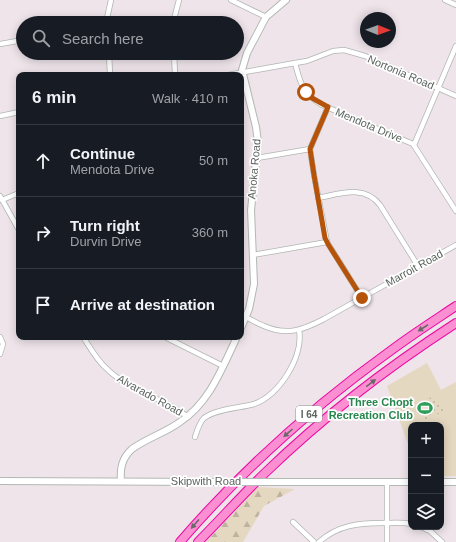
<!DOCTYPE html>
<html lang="en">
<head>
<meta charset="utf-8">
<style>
	:root { --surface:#171b24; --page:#242831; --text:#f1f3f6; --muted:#9ea1a6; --line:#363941 }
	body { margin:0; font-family:Arial,sans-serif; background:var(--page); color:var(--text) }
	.controls { position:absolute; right:12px; bottom:12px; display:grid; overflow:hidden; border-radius:8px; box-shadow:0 2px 10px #0003 }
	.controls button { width:36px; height:36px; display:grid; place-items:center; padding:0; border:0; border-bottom:1px solid var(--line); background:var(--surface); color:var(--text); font:20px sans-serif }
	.compass { position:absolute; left:360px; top:12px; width:36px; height:36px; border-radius:50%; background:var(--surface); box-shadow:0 2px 10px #0003; rotate:91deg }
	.stop { position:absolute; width:12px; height:12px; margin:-9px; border:3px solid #b45309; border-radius:50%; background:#fff }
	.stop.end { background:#b45309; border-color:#fff; box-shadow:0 1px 4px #0008 }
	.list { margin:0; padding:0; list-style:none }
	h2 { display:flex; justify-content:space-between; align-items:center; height:52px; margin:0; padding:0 16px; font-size:17px }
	h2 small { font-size:13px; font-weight:400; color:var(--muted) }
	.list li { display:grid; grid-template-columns:26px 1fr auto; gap:12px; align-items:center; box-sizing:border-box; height:72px; padding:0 16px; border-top:1px solid var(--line) }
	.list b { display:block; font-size:15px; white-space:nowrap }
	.list p { margin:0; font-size:13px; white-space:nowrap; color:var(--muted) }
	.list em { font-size:13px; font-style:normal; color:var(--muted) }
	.icon { flex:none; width:22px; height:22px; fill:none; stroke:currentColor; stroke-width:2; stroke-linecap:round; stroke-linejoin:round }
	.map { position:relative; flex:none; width:456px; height:542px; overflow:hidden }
	.search { position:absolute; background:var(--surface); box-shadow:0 2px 10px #0003; left:16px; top:16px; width:228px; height:44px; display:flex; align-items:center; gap:10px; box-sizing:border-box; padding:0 14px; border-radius:22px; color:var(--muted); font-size:15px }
	.panel { position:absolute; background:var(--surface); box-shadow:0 2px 10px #0003; left:16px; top:72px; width:228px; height:268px; border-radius:8px }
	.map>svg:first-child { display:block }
	.grass { fill:#e5d8c1 }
	.forest { fill:url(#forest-firs) }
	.park { fill:url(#park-dots) }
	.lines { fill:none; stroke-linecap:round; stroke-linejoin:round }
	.street-casing { stroke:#b0b6b2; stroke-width:6 }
	.secondary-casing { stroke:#b1b9b3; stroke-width:8 }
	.highway-casing { stroke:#ee05a1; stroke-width:10 }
	.street { stroke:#fff; stroke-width:4.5 }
	.secondary { stroke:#fff; stroke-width:6 }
	.highway { stroke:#fb8fd1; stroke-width:8 }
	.secondary-bridge-casing { stroke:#b1b9b3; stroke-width:8; stroke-linecap:butt }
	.secondary-bridge { stroke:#fff; stroke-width:6 }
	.oneway { fill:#6c686a }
	.route { stroke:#b45309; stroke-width:5 }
	.labels { text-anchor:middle; stroke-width:3.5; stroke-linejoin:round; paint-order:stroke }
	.shield { fill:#fff; stroke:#8d928e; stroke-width:1 }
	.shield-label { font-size:10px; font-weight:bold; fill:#5c645e }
	.street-label { font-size:11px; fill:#5c645e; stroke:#fff }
	.leisure-label { font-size:11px; font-weight:bold; fill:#27864d; stroke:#fff; text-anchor:end }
</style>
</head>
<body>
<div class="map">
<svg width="456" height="542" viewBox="0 0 456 542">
	<defs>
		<pattern id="forest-firs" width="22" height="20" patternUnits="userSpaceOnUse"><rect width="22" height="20" fill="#e5d8c1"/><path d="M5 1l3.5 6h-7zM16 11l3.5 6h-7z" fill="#bdb3a0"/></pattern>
		<pattern id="park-dots" width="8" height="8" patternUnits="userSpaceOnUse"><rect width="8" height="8" fill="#e5d8c1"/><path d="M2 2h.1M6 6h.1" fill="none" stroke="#bdb3a0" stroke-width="1.8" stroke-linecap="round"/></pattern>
	</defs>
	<rect width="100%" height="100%" fill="#eee4ea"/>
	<!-- grass -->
	<polygon class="grass" points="427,363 441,390 456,382 456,476 441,476 441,425 411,425 411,452 387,386"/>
	<!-- forest -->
	<polygon class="forest" points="258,487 295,489 264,506 243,542 206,542"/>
	<!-- park -->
	<polygon class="park" points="435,395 444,411 424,421 416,405"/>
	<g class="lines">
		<!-- street casing -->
		<g class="street-casing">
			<g id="street">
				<polyline points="231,0 266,17"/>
				<polyline points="445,0 456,5"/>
				<polyline points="106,23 111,0"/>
				<polyline points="173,23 179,0"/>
				<polyline points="0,44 23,40"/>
				<polyline points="109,53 110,75"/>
				<polyline points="174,53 175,75"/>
				<path d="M295,63C300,83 303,94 322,105L413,144L456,211"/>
				<polyline points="228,75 295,63 307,61 333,51 344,50 365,56 456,96"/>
				<polyline points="328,107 310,149 314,175 327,242 362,298"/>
				<polyline points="0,116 19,112"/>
				<polyline points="414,145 456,46"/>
				<polyline points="257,158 310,149"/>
				<polyline points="0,196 19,230"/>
				<path d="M318,198C340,194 364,184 380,205L418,266"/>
				<polyline points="2,200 19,193"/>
				<polyline points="253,255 327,242"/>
				<path d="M241,315C249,318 256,323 264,326C287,336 303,330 324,319L456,245"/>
				<polyline points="0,337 3,344 0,354"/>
				<path d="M83,337C90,347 96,359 105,367C128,391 162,397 188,417"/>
				<polyline points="165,337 223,366"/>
				<path d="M195,437C197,431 199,423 204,418C216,409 240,408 254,404C279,396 304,356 299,330"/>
				<polyline points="293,522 314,542"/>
				<polyline points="421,527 430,531 442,542"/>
				<path d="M319,542C338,525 359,523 383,523C392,523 402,522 411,524"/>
				<polyline points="387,542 387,482"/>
			</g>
		</g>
		<!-- secondary casing -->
		<g class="secondary-casing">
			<g id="secondary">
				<polyline points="241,328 249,309 254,284 251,210 258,142 256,127 242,70 247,53 266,17 286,0"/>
				<polyline points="0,481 215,482"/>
				<path d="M121,481C120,468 122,458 132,449C147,438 165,433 180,422C210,402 222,368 237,337"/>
				<polyline points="277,482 411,482"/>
				<polyline points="441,482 456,482"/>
			</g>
		</g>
		<!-- highway casing -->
		<g class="highway-casing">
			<g id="highway">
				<path d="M180,542C243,469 315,405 393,349C413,334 435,320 456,306"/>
				<path d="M198,542C221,519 242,495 266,472C324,416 388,367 456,323"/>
			</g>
		</g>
		<!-- street -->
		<use href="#street" class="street"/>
		<!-- secondary -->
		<use href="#secondary" class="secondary"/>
		<!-- highway -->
		<use href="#highway" class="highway"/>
		<!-- secondary-bridge casing -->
		<g class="secondary-bridge-casing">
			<polyline id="secondary-bridge" points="215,482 277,482"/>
		</g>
		<!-- secondary-bridge -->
		<use href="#secondary-bridge" class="secondary-bridge"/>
	</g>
	<!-- one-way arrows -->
	<defs><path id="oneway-solid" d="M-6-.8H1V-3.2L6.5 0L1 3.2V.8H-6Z"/></defs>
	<g class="oneway">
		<use href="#oneway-solid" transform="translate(423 328) rotate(147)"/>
		<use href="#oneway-solid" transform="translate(371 383) rotate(-37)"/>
		<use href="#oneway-solid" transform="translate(288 433) rotate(138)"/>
		<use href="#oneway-solid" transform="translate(195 524) rotate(131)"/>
	</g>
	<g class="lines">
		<!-- route -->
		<polyline class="route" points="306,92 312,98 328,107 310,149 314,175 325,238 328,244 362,298"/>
	</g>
	<!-- icons -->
	<defs>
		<g id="stadium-bare" transform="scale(1.2)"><path d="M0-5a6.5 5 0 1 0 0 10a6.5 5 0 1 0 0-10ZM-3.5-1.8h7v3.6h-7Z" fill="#2e9e5b" stroke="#fff" stroke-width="2.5" paint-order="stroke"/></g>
	</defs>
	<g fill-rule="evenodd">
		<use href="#stadium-bare" x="425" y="408"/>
	</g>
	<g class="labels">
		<!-- shield labels -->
		<rect class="shield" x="296" y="406" width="26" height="16" rx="3"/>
		<g class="shield-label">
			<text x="309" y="418">I 64</text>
		</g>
		<!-- street labels -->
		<g class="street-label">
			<text transform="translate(401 72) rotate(23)" y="4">Nortonia Road</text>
			<text transform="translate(369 125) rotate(23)" y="4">Mendota Drive</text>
			<text transform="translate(254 169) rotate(-85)" y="4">Anoka Road</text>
			<text transform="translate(414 268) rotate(-29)" y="4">Marroit Road</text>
			<text transform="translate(150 395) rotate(29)" y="4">Alvarado Road</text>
			<text x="206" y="485">Skipwith Road</text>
		</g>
		<!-- leisure labels -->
		<g class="leisure-label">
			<text x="413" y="406">Three Chopt<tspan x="413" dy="13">Recreation Club</tspan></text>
		</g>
	</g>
</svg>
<div class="controls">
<button>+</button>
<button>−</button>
<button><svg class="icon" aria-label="layers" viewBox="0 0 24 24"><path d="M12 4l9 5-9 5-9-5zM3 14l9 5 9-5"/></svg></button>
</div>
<svg class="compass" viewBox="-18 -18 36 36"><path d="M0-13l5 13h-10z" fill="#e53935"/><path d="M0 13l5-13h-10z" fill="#9ea1a6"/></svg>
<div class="stop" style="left:306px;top:92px"></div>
<div class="stop end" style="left:362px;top:298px"></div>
<div class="search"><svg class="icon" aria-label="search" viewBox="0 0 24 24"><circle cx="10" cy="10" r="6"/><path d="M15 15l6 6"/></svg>Search here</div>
<section class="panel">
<h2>6 min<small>Walk · 410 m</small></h2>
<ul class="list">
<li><svg class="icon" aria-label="ahead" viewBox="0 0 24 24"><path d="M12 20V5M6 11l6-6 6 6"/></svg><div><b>Continue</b><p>Mendota Drive</p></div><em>50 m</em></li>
<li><svg class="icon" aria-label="right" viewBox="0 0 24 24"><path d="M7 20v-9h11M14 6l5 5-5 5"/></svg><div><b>Turn right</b><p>Durvin Drive</p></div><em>360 m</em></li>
<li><svg class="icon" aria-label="arrive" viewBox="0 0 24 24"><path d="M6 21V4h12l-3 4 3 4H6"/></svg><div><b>Arrive at destination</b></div></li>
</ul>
</section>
</div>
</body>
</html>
